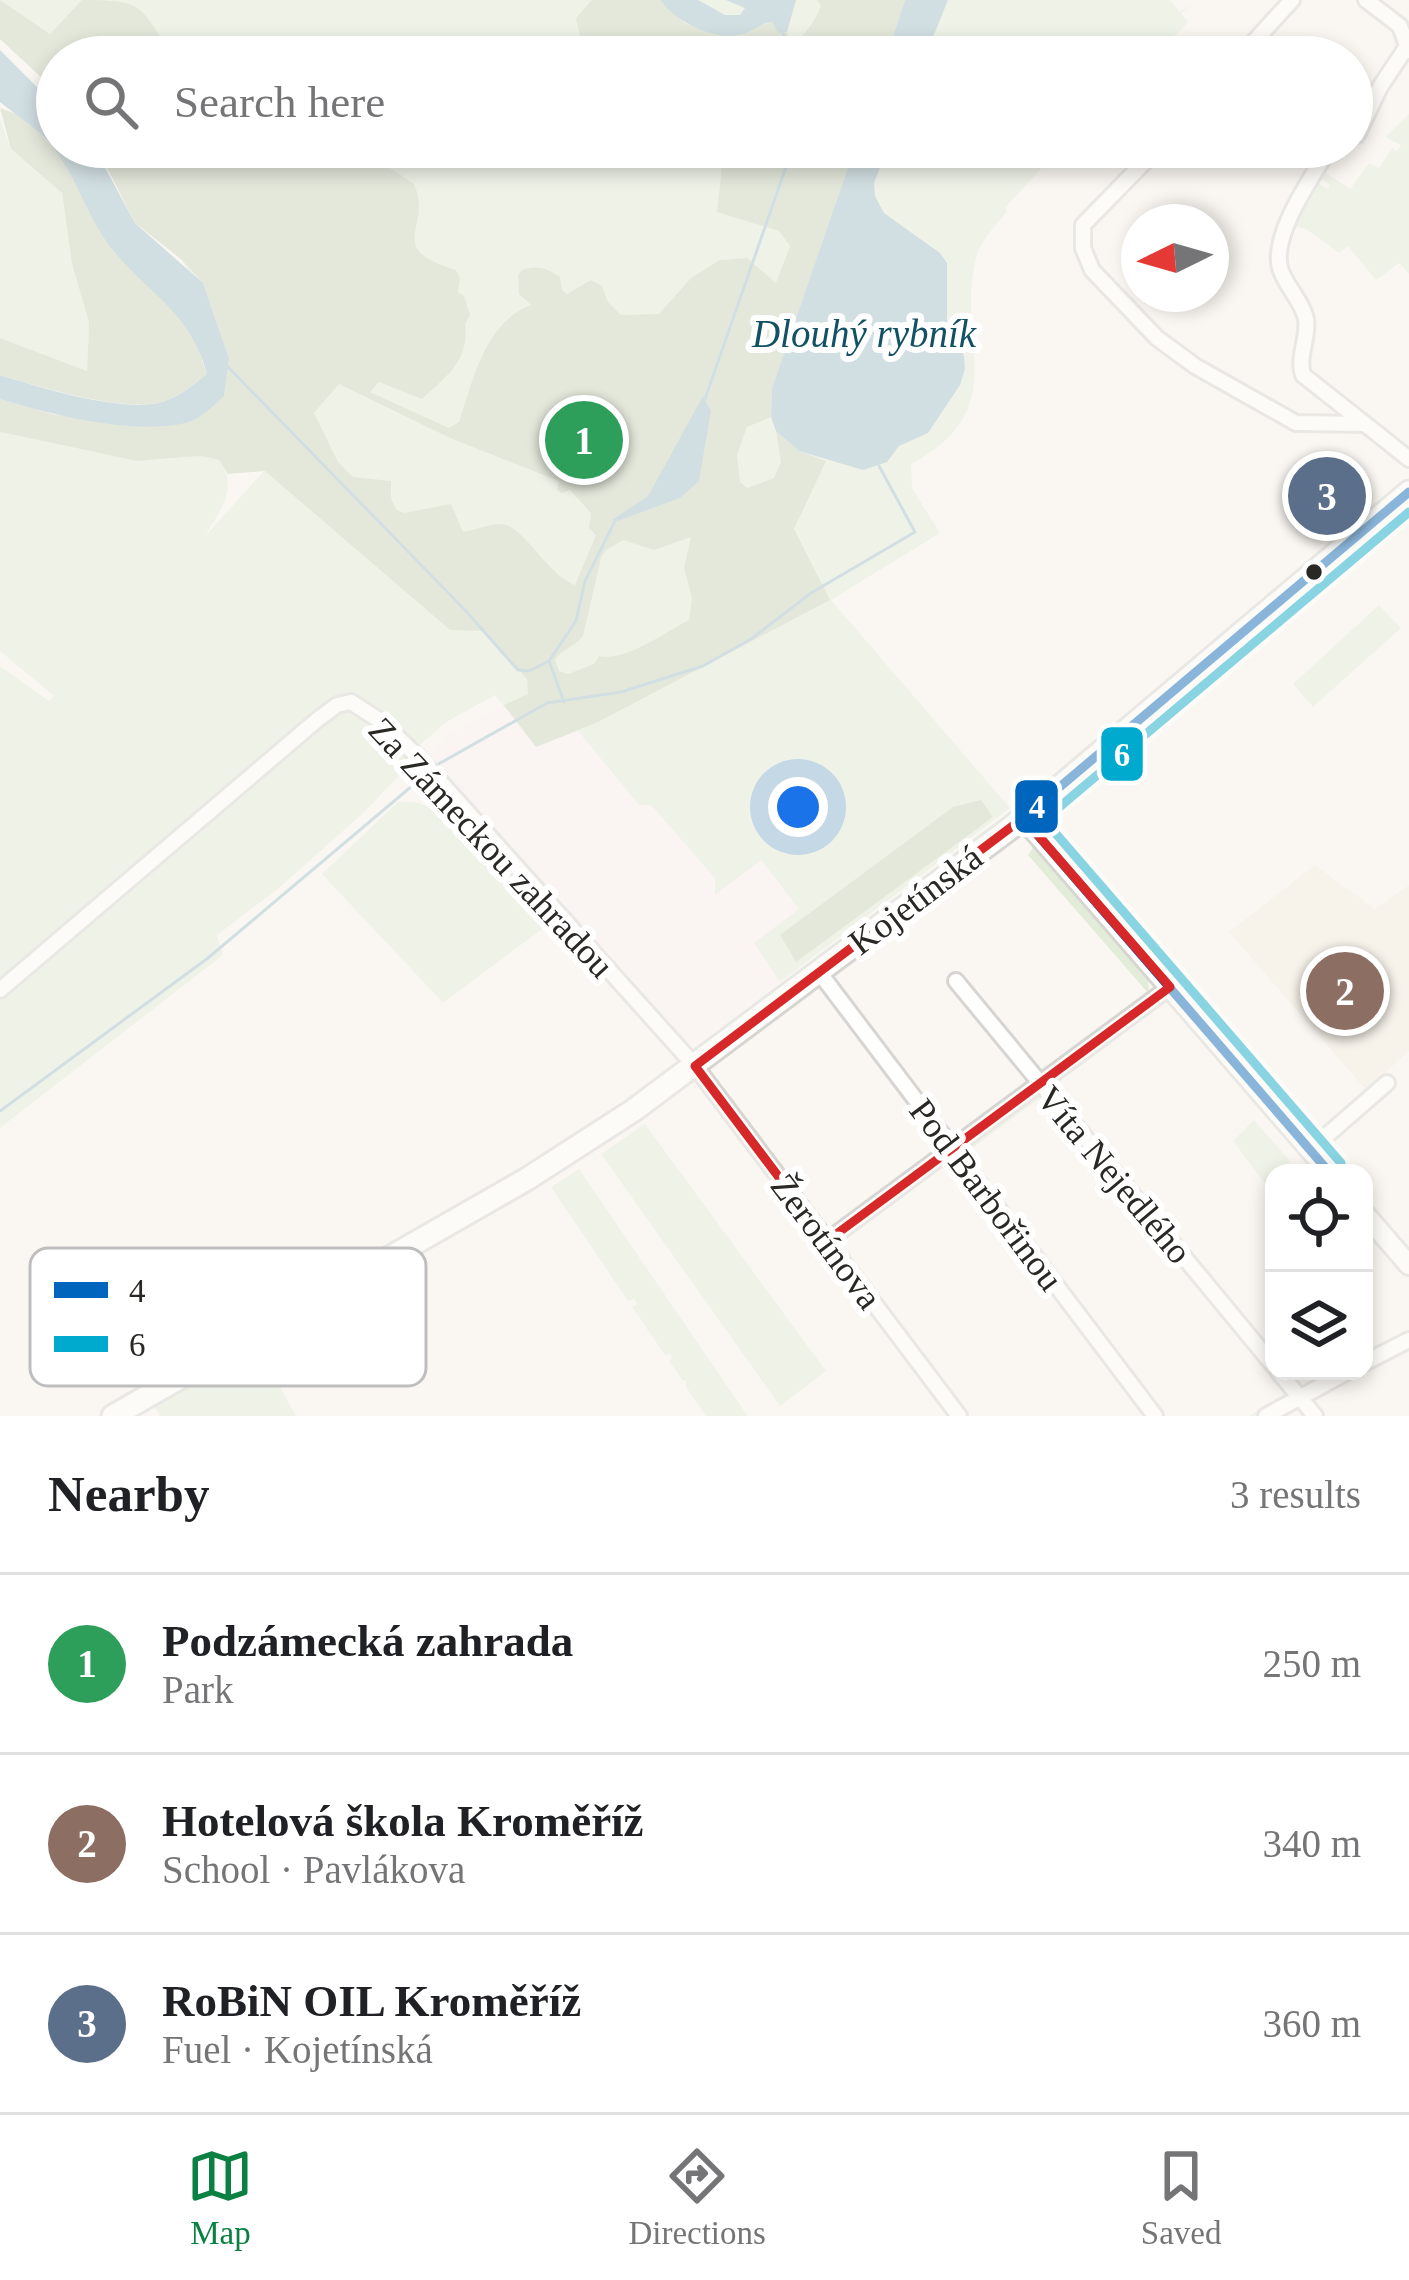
<!DOCTYPE html>
<html lang="en">
<head>
<meta charset="utf-8">
<style>
	:root { --surface:#fff; --page:#f6f6f6; --text:#202124; --muted:#757577; --line:#e0e0e0; --accent:#0b8043 }
	body { margin:0; font-family:Georgia,serif; background:var(--page); color:var(--text) }
	.controls { position:absolute; right:36px; bottom:36px; display:grid; overflow:hidden; border-radius:24px; box-shadow:0 6px 18px #0003 }
	.controls button { width:108px; height:108px; display:grid; place-items:center; padding:0; border:0; border-bottom:3px solid var(--line); background:var(--surface); color:var(--text); font:60px sans-serif }
	.compass { position:absolute; left:1121px; top:204px; width:108px; height:108px; border-radius:50%; background:var(--surface); box-shadow:0 6px 18px #0003; rotate:265deg }
	.you { position:absolute; left:798px; top:807px; width:42px; height:42px; margin:-30px; border:9px solid #fff; border-radius:50%; background:#1a73e8; box-shadow:0 0 0 18px #1a73e833 }
	.badge { display:grid; place-items:center; width:78px; height:78px; border-radius:50%; background:var(--accent); color:#fff; font-size:39px; font-weight:700 }
	.pin { position:absolute; translate:-50% -50%; border:6px solid #fff; box-shadow:0 3px 12px #0006 }
	.list { margin:0; padding:0; list-style:none }
	h2 { display:flex; justify-content:space-between; align-items:center; height:156px; margin:0; padding:0 48px; font-size:51px }
	h2 small { font-size:39px; font-weight:400; color:var(--muted) }
	.list li { display:grid; grid-template-columns:78px 1fr auto; gap:36px; align-items:center; box-sizing:border-box; height:180px; padding:0 48px; border-top:3px solid var(--line) }
	.list b { display:block; font-size:45px; white-space:nowrap }
	.list p { margin:0; font-size:39px; white-space:nowrap; color:var(--muted) }
	.list em { font-size:39px; font-style:normal; color:var(--muted) }
	.icon { flex:none; width:66px; height:66px; fill:none; stroke:currentColor; stroke-width:2; stroke-linecap:round; stroke-linejoin:round }
	.map { position:relative; flex:none; width:1409px; height:1416px; overflow:hidden }
	.search { position:absolute; background:var(--surface); box-shadow:0 6px 18px #0003; left:36px; right:36px; top:36px; height:132px; display:flex; align-items:center; gap:30px; box-sizing:border-box; padding:0 42px; border-radius:66px; color:var(--muted); font-size:45px }
	.sheet { height:696px; background:var(--surface) }
	nav { display:flex; justify-content:space-around; align-items:center; box-sizing:border-box; height:168px; border-top:3px solid var(--line); background:var(--surface); font-size:33px; color:var(--muted) }
	nav a { display:grid; justify-items:center; gap:6px }
	nav .on { color:var(--accent) }
	.map>svg:first-child { display:block }
	.built { fill:#f3ebe1 }
	.industrial { fill:#fbeff1 }
	.green { fill:#e3ebd9 }
	.forest { fill:#cbd5bf; fill-rule:evenodd }
	.water { fill:#a3c2ce }
	.lines { fill:none; stroke-linecap:round; stroke-linejoin:round }
	.stream { stroke:#a3c2ce; stroke-width:3 }
	.street-casing { stroke:#d7d5d2; stroke-width:20 }
	.secondary-casing { stroke:#d7d5d2; stroke-width:24 }
	.primary-casing { stroke:#d7d5d2; stroke-width:27 }
	.street { stroke:#fefefd; stroke-width:14 }
	.secondary { stroke:#fefefd; stroke-width:18 }
	.primary { stroke:#fefefd; stroke-width:21 }
	.bus-1-casing { stroke:#fff; stroke-width:18 }
	.bus-2-casing { stroke:#fff; stroke-width:18 }
	.bus-1 { stroke:#0065bd; stroke-width:9 }
	.bus-2 { stroke:#00a9ce; stroke-width:9 }
	.marked { fill:none; stroke:#d62828; stroke-width:9; stroke-linejoin:round }
	.bus-dot { fill:#2a2825; stroke:#fff; stroke-width:4.5 }
	.labels { text-anchor:middle; stroke-width:12; stroke-linejoin:round; paint-order:stroke }
	.street-label { font-size:36px; fill:#2a2825; stroke:#fff }
	.water-label { font-size:39px; font-style:italic; fill:#125064; stroke:#fff }
	.key { fill:#fff; stroke:#bfbebe; stroke-width:3 }
	.key-label { font-size:33px; fill:#2a2825 }
	.line-badge { stroke:#fff; stroke-width:4.5 }
	.badge-label { font-size:33px; text-anchor:middle; font-weight:bold; fill:#fff }
</style>
</head>
<body>
<div class="map">
<svg width="1409" height="1416" viewBox="0 0 1409 1416">
	<rect width="100%" height="100%" fill="#faf7f2"/>
	<!-- built -->
	<polygon class="built" points="1315,865 1375,909 1409,885 1409,1051 1366,1090 1229,932"/>
	<!-- industrial -->
	<polygon class="industrial" points="504,705 536,747 578,731 638,804 651,805 716,879 715,894 760,860 799,909 755,943 780,982 700,1043 688,1043 428,756 448,735"/>
	<!-- green -->
	<g class="green">
		<polygon points="0,0 1170,0 1180,12 1196,1 1181,13 1188,22 1173,37 1193,57 57,57 57,92 0,39"/>
		<polygon points="1409,114 1409,274 1399,263 1376,280 1348,246 1339,253 1306,229 1294,226 1319,184 1327,189 1330,185 1322,179 1326,173 1350,189 1369,163 1379,168 1392,148 1397,151 1401,145 1385,137"/>
		<polygon points="0,118 11,149 62,193 72,264 89,323 87,372 0,338"/>
		<path d="M109,147H1061L1005,208L1007,211C997,225 980,241 976,258C955,343 1015,408 911,464L912,488L940,533L831,600L1010,808L780,982L754,943L799,909L761,860L715,895V878L651,805H639L578,731L536,747L495,695L446,722L418,747L413,762L360,816L279,888L217,935L223,955L0,1128V666L49,701L54,696L0,651V432L108,455L157,460L201,456L219,460C240,486 219,513 205,536L264,471L209,430L249,365Z"/>
		<polygon points="1379,605 1401,628 1313,707 1293,684"/>
		<polygon points="399,801 420,803 442,814 545,927 443,1003 322,874"/>
		<polygon points="1035,845 1148,976 1149,994 1028,855"/>
		<polygon points="1035,1094 1043,1094 1288,1391 1287,1398 1260,1416 1249,1416 1285,1393 1040,1098 970,1150 967,1145"/>
		<polygon points="1254,1120 1291,1162 1274,1173 1270,1181 1274,1187 1270,1183 1266,1185 1233,1141"/>
		<polygon points="645,1124 826,1371 780,1406 601,1154"/>
		<polygon points="579,1169 738,1402 748,1416 706,1416 686,1387 686,1380 683,1381 669,1361 672,1358 670,1354 665,1355 632,1307 637,1304 634,1299 628,1301 551,1187"/>
		<polygon points="260,1351 296,1416 160,1416 154,1406 222,1367"/>
	</g>
	<!-- forest -->
	<g class="forest">
		<path d="M0,0L50,34L82,0C154,0 135,9 177,57H57V92L0,39Z"/>
		<path d="M592,0H660L686,24L721,35L772,22L783,33L787,32L790,43C806,37 814,21 821,6L817,0H905L886,57H642L636,45L589,44L581,41L576,18Z"/>
		<path d="M0,108L25,117L57,152L188,320L207,374C193,385 176,399 158,403C115,410 42,388 0,375V338L87,371L89,323L72,264L62,193L11,149Z"/>
		<path d="M100,147H358L414,184C434,228 382,248 456,270L460,278L458,292L464,296L470,315L465,324C470,360 447,376 422,399L379,382L370,392L449,428L459,422C473,380 485,322 531,305L519,294L518,275L522,270C537,265 547,268 560,277L562,290L567,294L591,280L602,286L608,302L621,315L659,314L691,278L720,260L747,258L776,283L790,246L779,231L717,212L724,147H855L772,388L771,417L747,427L737,455L740,482L747,488L774,478L781,462L776,431L799,451L826,461L794,529L830,600L598,722L536,747L504,705L528,694L527,679L484,631L450,630L265,471L228,474L219,460L201,456L137,461L0,432V399L56,415L186,423L229,358L203,283L182,260L135,223L100,154ZM339,384L450,438L559,481L557,490L562,493L570,490L591,513L589,528L596,535L575,585C547,575 524,525 501,524C490,524 475,530 463,532L451,504L404,513L396,509L391,498V481L353,477L338,462L314,413ZM691,537L684,568L692,598L689,620C665,632 626,662 599,656L594,664L568,674L559,671L555,660C561,649 575,647 583,636L601,558L606,550L623,540L654,550Z"/>
		<polygon points="981,800 993,817 796,962 780,935 953,807"/>
	</g>
	<!-- water -->
	<g class="water">
		<path d="M660,0H698L725,15H740L745,8L726,0H796L787,32L778,33L772,22C761,23 756,29 746,33C717,43 677,23 660,0Z"/>
		<polygon points="905,0 948,0 925,57 886,57"/>
		<path d="M0,50L57,107V147H94L135,223L203,283L229,358L224,396C213,406 201,419 186,423C130,435 53,415 0,399V375C41,388 116,411 158,403C177,399 193,385 207,374C190,311 150,296 112,249C89,220 78,181 56,151C39,128 20,119 0,102Z"/>
		<polygon points="855,147 888,147 874,183 875,196 884,213 940,253 947,263 947,320 964,356 965,369 960,385 928,433 899,446 887,462 863,470 799,451 776,431 771,417 772,388"/>
		<polygon points="703,396 711,411 699,481 680,498 618,521 612,520 648,496"/>
	</g>
	<g class="lines">
		<!-- stream -->
		<g class="stream">
			<polyline points="782,30 790,57"/>
			<polyline points="227,366 465,610 518,670 529,671 549,661"/>
			<polyline points="705,399 793,147"/>
			<polyline points="564,702 549,661 576,621 585,581 615,521"/>
			<polyline points="435,766 547,703 621,692 703,666 751,639 811,593 915,532 879,466"/>
			<polyline points="0,1111 208,958 425,775"/>
		</g>
		<!-- street casing -->
		<g class="street-casing">
			<g id="street">
				<polyline points="1366,0 1400,26 1409,51"/>
				<polyline points="1240,57 1292,0"/>
				<polyline points="1352,136 1357,135 1380,87 1406,48"/>
				<polyline points="1159,147 1083,225 1083,248 1092,270 1157,338 1195,366 1296,423 1365,424 1409,459"/>
				<path d="M1330,147C1313,176 1271,234 1280,268C1285,286 1302,300 1306,319C1309,338 1297,356 1303,375L1365,424"/>
				<polyline points="819,972 1155,1416"/>
				<polyline points="956,981 1274,1366"/>
				<polyline points="0,990 317,720 337,705 351,702 382,722 418,757 695,1066 959,1416"/>
				<polyline points="1310,1150 1387,1083"/>
				<polyline points="827,1241 1170,987"/>
				<polyline points="1364,1363 1409,1340"/>
				<polyline points="1278,1371 1315,1416"/>
				<polyline points="1266,1416 1349,1371"/>
			</g>
		</g>
		<!-- secondary casing -->
		<g class="secondary-casing">
			<g id="secondary">
				<polyline points="1023,818 1330,1173"/>
				<polyline points="1364,1213 1409,1265"/>
			</g>
		</g>
		<!-- primary casing -->
		<g class="primary-casing">
			<polyline id="primary" points="113,1416 527,1179 634,1110 1012,827 1409,492"/>
		</g>
		<!-- street -->
		<use href="#street" class="street"/>
		<!-- secondary -->
		<use href="#secondary" class="secondary"/>
		<!-- primary -->
		<use href="#primary" class="primary"/>
		<!-- bus-1 casing -->
		<g class="bus-1-casing">
			<polyline id="bus-1" points="1330,1173 1023,818 1409,492"/>
		</g>
		<!-- bus-2 casing -->
		<g class="bus-2-casing">
			<polyline id="bus-2" points="1341,1163 1044,820 1409,512"/>
		</g>
		<!-- bus-1 -->
		<use href="#bus-1" class="bus-1"/>
		<!-- bus-2 -->
		<use href="#bus-2" class="bus-2"/>
	</g>
	<!-- marked area -->
	<path d="M0 0H1409V1416H0ZM1023,818L1170,987L827,1241L695,1066Z" fill="#faf7f2" fill-opacity=".55" fill-rule="evenodd"/>
	<path class="marked" d="M1023,818L1170,987L827,1241L695,1066Z"/>
	<!-- markers -->
	<circle class="bus-dot" cx="1314" cy="572" r="10"/>
	<g class="labels">
		<!-- street labels -->
		<g class="street-label">
			<text transform="translate(492 847) rotate(47)" y="13">Za Zámeckou zahradou</text>
			<text transform="translate(915 899) rotate(-37)" y="13">Kojetínská</text>
			<text transform="translate(1115 1174) rotate(50)" y="13">Víta Nejedlého</text>
			<text transform="translate(987 1194) rotate(53)" y="13">Pod Barbořinou</text>
			<text transform="translate(827 1241) rotate(53)" y="13">Žerotínova</text>
		</g>
		<!-- water labels -->
		<g class="water-label">
			<text x="864" y="347">Dlouhý rybník</text>
		</g>
	</g>
	<!-- legend -->
	<rect x="30" y="1248" width="396" height="138" rx="18" class="key"/>
	<rect x="54" y="1282" width="54" height="16" fill="#0065bd"/>
	<rect x="54" y="1336" width="54" height="16" fill="#00a9ce"/>
	<g class="key-label">
		<text x="129" y="1302">4</text>
		<text x="129" y="1356">6</text>
	</g>
	<g class="line-badge">
		<rect x="1099" y="725" width="46" height="58" rx="12" fill="#00a9ce"/>
		<rect x="1013" y="778" width="47" height="57" rx="12" fill="#0065bd"/>
	</g>
	<g class="badge-label">
		<text x="1122" y="766">6</text>
		<text x="1037" y="818">4</text>
	</g>
</svg>
<div class="controls">
<button><svg class="icon" aria-label="locate" viewBox="0 0 24 24"><circle cx="12" cy="12" r="6"/><path d="M12 2v4M12 18v4M2 12h4M18 12h4"/></svg></button>
<button><svg class="icon" aria-label="layers" viewBox="0 0 24 24"><path d="M12 4l9 5-9 5-9-5zM3 14l9 5 9-5"/></svg></button>
</div>
<svg class="compass" viewBox="-18 -18 36 36"><path d="M0-13l5 13h-10z" fill="#e53935"/><path d="M0 13l5-13h-10z" fill="#757577"/></svg>
<div class="you"></div>
<div class="pin badge" style="left:584px;top:440px;background:#2e9e5b">1</div>
<div class="pin badge" style="left:1345px;top:991px;background:#8d6e63">2</div>
<div class="pin badge" style="left:1327px;top:496px;background:#5c6f8a">3</div>
<div class="search"><svg class="icon" aria-label="search" viewBox="0 0 24 24"><circle cx="10" cy="10" r="6"/><path d="M15 15l6 6"/></svg>Search here</div>
</div>
<section class="sheet">
<h2>Nearby<small>3 results</small></h2>
<ul class="list">
<li><span class="badge" style="background:#2e9e5b">1</span><div><b>Podzámecká zahrada</b><p>Park</p></div><em>250 m</em></li>
<li><span class="badge" style="background:#8d6e63">2</span><div><b>Hotelová škola Kroměříž</b><p>School · Pavlákova</p></div><em>340 m</em></li>
<li><span class="badge" style="background:#5c6f8a">3</span><div><b>RoBiN OIL Kroměříž</b><p>Fuel · Kojetínská</p></div><em>360 m</em></li>
</ul>
</section>
<nav>
<a class="on"><svg class="icon" aria-label="map" viewBox="0 0 24 24"><path d="M3 6l6-2 6 2 6-2v14l-6 2-6-2-6 2zM9 4v14M15 6v14"/></svg>Map</a>
<a><svg class="icon" aria-label="directions" viewBox="0 0 24 24"><path d="M12 3l9 9-9 9-9-9zM9 14v-3h6M13 9l2 2-2 2"/></svg>Directions</a>
<a><svg class="icon" aria-label="saved" viewBox="0 0 24 24"><path d="M7 4h10v16l-5-4-5 4z"/></svg>Saved</a>
</nav>
</body>
</html>
